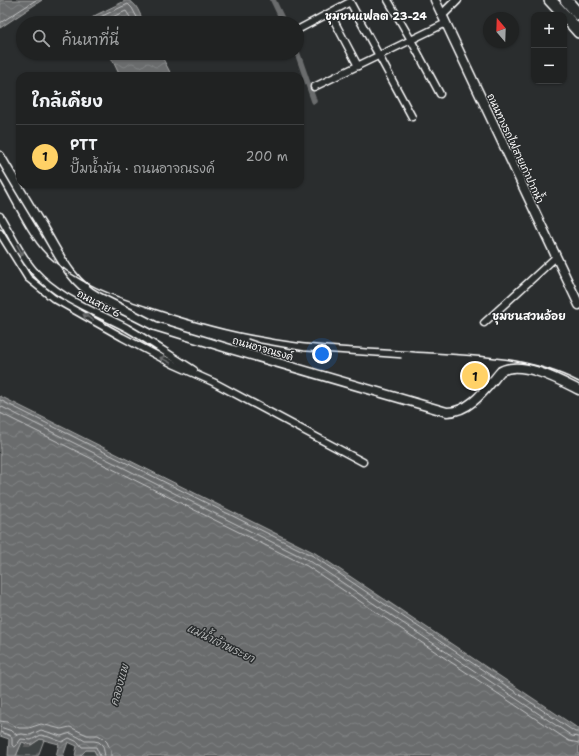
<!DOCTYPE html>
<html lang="th">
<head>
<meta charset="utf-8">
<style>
	:root { --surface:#202222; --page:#2d2f2f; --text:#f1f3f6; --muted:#a2a4a5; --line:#3d3f40; --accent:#ffd166 }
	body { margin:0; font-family:"Shantell Sans","Playpen Sans Thai",sans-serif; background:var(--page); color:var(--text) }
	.controls { position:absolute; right:12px; top:12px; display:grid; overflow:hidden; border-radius:8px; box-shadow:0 1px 3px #0004 }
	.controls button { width:36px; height:36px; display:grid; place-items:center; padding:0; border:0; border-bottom:1px solid var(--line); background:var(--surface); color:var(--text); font:20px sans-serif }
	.compass { position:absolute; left:483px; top:12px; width:36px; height:36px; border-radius:50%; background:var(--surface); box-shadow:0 1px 3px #0004; rotate:341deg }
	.you { position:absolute; left:322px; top:354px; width:14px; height:14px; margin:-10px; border:3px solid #fff; border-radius:50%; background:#1a73e8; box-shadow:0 0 0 6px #1a73e833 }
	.badge { display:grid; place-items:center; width:26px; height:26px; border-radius:50%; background:var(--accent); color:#111; font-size:13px; font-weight:700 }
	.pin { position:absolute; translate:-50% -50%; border:2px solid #fff; box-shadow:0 1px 4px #0006 }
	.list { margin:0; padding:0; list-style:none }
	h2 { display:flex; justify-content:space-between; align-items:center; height:52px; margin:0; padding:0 16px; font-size:17px }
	h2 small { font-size:13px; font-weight:400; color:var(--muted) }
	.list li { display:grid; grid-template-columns:26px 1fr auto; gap:12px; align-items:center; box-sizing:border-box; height:64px; padding:0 16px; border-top:1px solid var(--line) }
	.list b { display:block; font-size:15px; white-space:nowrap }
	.list p { margin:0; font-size:13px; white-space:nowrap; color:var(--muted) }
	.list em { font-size:13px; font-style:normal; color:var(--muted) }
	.icon { flex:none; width:22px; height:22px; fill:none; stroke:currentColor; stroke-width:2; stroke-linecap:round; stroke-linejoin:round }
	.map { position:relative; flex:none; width:579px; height:756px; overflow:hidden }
	.search { position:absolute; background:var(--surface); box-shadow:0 1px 3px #0004; left:16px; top:16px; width:288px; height:44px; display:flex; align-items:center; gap:10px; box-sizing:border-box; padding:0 14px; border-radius:22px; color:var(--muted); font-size:15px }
	.panel { position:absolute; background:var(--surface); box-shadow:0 1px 3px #0004; left:16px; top:72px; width:288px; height:116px; border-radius:12px }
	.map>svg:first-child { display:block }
	.forest { fill:url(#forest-firs); stroke:#a0a2a2 }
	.water { fill:url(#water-waves); stroke:#a6a7a7 }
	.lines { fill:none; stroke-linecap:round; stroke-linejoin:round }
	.shore { stroke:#c3c4c5; stroke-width:1 }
	.canal { stroke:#6a6c6d; stroke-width:5.5 }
	.street-casing { stroke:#fff; stroke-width:9 }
	.secondary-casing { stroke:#fff; stroke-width:11 }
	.highway-casing { stroke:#fff; stroke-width:14 }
	.street { stroke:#2a2d2e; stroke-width:6 }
	.secondary { stroke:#2a2d2e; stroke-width:8 }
	.highway { stroke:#2a2d2e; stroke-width:11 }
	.rail { stroke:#fff; stroke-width:1.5 }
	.oneway { stroke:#6a6c6d }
	.labels { text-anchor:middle; stroke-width:3; stroke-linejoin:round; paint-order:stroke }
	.street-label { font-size:10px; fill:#fff; stroke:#2a2d2e }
	.neighbourhood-label { font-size:11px; font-weight:bold; fill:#fff; stroke:#2a2d2e }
	.water-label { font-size:11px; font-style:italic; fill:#b4b6b6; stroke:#2a2d2e }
</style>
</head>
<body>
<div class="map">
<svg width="579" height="756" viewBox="0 0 579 756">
	<defs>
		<pattern id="forest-firs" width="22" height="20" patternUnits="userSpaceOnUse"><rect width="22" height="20" fill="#414445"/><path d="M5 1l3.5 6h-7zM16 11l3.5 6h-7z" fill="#5e6061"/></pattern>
		<pattern id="water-waves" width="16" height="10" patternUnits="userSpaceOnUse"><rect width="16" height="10" fill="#6a6c6d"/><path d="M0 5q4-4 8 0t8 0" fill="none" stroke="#808283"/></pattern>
	</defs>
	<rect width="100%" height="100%" fill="#2a2d2e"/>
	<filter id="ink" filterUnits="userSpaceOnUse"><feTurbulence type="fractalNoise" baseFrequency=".025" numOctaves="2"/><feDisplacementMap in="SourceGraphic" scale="8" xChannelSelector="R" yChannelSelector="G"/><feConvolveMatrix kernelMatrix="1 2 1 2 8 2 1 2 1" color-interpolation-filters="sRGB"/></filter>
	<g filter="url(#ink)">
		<!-- forest -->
		<g class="forest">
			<polygon points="40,739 44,740 38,756 16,756 22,742 31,745"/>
			<polygon points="86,750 94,750 97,756 80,756"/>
		</g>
		<!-- water -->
		<g class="water">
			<polygon points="0,0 42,0 0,28"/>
			<path d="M127,0C137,2 140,15 144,23H93L92,18L96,15Z"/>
			<polygon points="109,53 160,53 172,76 120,76"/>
			<polygon points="0,396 315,553 579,729 579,756 97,756 94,750 86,750 80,756 75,756 77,746 68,742 63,756 56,756 59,744 40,739 31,745 22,742 16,756 8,756 9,739 0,736"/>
		</g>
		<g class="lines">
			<!-- shore -->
			<g class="shore">
				<polyline points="0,23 36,0"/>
				<polyline points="97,23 98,18 128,4 132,8 140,23"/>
				<polyline points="102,23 103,21 126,11 134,23"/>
				<polyline points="0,400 313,556 575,732 579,732"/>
				<polyline points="0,406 310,561 572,736 579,737"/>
				<polyline points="0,413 307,566 569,741 579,743"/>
				<polyline points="0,721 7,722 19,728 29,728 41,724 61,729 70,727 87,735 98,735 103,738 107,742 111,751 111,756"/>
				<polyline points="0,727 12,731 17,735 22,734 30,735 41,730 61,736 71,733 80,738 85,741 94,741 99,742 103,746 105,756"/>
				<polyline points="0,732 11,736 12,739 12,745 14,747 16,746 21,739 31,740 41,735 49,737 62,742 69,738 78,742 82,747 96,747 100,756"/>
			</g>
			<!-- canal -->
			<g class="canal">
				<polyline points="273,0 284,23"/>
				<polyline points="297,52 314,101"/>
			</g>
			<!-- street casing -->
			<g class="street-casing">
				<g id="street">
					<polyline points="388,0 411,40 440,94"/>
					<polyline points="330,13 358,66"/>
					<polyline points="301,28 350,2 412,117"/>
					<polyline points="314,87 446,23"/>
					<path d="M0,216C11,234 20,255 34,271C59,299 95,311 127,328C150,341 172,357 194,370"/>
					<polyline points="0,233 28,278 53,298 122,337 175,365 213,382 363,462"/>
					<polyline points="484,323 556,257"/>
				</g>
			</g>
			<!-- secondary casing -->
			<g class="secondary-casing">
				<g id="secondary">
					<polyline points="435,0 579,305"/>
					<polyline points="442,15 457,0"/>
					<path d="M0,156C14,180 28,204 43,228C58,253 71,283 98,297L155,326L227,348L447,412C471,412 487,387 501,371C523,360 559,380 579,390"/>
				</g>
			</g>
			<!-- highway casing -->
			<g class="highway-casing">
				<g id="highway">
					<polyline points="550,0 564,15"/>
					<polyline points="566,0 579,15"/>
					<polyline points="564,15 579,32"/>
				</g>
			</g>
			<!-- street -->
			<use href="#street" class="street"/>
			<!-- secondary -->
			<use href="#secondary" class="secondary"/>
			<!-- highway -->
			<use href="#highway" class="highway"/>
			<!-- rail -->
			<g class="rail">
				<path d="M0,180C13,202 29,237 46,254C76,283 113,296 151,308C187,320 224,331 261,337C311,347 364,348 415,352C471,355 529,356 579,382"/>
				<polyline points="248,339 260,343 304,351 401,358"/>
			</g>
		</g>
		<!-- one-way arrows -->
		<defs><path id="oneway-shaft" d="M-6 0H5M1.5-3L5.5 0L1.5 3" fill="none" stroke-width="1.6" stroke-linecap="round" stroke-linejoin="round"/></defs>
		<g class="oneway">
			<use href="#oneway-shaft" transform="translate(20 250) rotate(60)"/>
			<use href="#oneway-shaft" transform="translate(88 317) rotate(-150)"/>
			<use href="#oneway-shaft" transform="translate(165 360) rotate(-152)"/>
		</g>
	</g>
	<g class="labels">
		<!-- street labels -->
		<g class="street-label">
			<text transform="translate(516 148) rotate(65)" y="4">ถนนทางรถไฟสายเก่าปากน้ำ</text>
			<text transform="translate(99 303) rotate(28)" y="4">ถนนสาย 6</text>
			<text transform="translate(263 348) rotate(16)" y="4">ถนนอาจณรงค์</text>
		</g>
		<!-- neighbourhood labels -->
		<g class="neighbourhood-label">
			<text x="376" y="20">ชุมชนแฟลต 23-24</text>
			<text x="529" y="320">ชุมชนสวนอ้อย</text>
		</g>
		<!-- water labels -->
		<g class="water-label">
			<text transform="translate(221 643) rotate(26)" y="4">แม่น้ำเจ้าพระยา</text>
			<text transform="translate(119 685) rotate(-74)" y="4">คลองแพ</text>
		</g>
	</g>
</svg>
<div class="controls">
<button>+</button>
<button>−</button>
</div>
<svg class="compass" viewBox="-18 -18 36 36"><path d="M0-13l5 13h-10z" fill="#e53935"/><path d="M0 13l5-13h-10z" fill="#a2a4a5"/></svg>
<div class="you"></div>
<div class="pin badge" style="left:475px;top:376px">1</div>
<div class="search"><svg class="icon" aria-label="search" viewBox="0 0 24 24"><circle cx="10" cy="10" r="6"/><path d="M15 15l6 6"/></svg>ค้นหาที่นี่</div>
<section class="panel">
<h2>ใกล้เคียง<small></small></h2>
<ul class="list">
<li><span class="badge">1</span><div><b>PTT</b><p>ปั๊มน้ำมัน · ถนนอาจณรงค์</p></div><em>200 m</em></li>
</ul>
</section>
</div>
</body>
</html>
